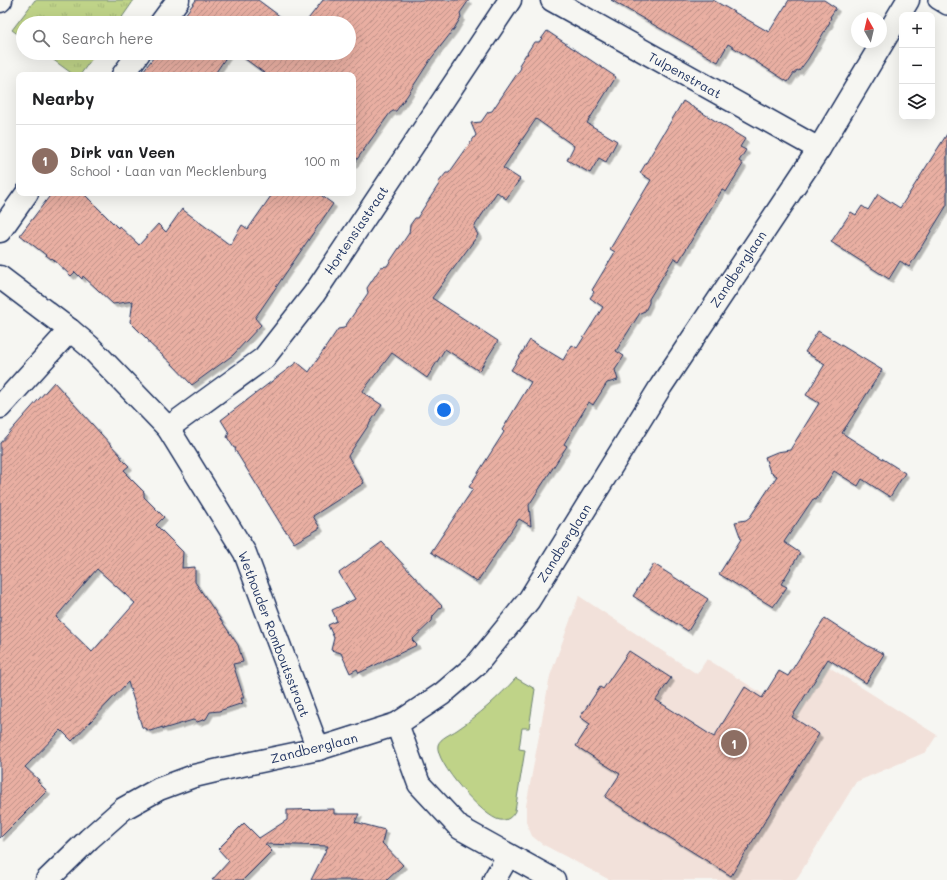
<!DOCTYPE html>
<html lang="en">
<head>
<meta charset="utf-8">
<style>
	:root { --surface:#fff; --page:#f6f6f6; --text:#202124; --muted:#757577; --line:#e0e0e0; --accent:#1f6fb2 }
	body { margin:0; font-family:Mali,sans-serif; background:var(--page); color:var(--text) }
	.controls { position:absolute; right:12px; top:12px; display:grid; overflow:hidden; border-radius:8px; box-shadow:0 4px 16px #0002 }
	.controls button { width:36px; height:36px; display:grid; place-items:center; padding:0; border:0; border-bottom:1px solid var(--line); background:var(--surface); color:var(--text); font:20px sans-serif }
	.compass { position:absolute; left:851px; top:12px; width:36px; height:36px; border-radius:50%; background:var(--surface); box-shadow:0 4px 16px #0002; rotate:352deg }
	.you { position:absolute; left:444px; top:410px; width:14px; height:14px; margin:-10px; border:3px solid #fff; border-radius:50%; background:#1a73e8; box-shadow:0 0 0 6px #1a73e833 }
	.badge { display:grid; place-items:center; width:26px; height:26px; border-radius:50%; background:var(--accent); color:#fff; font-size:13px; font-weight:700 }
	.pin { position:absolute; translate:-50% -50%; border:2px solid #fff; box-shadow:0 1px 4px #0006 }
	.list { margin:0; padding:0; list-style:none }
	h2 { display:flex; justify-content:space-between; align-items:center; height:52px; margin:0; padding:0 16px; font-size:17px }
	h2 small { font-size:13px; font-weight:400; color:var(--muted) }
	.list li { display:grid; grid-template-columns:26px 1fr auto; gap:12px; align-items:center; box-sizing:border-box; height:72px; padding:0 16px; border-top:1px solid var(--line) }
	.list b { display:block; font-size:15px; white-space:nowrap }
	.list p { margin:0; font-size:13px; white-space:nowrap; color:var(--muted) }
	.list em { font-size:13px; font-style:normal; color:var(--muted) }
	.icon { flex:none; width:22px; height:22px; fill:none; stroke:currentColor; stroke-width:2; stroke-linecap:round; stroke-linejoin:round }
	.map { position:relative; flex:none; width:947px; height:880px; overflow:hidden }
	.search { position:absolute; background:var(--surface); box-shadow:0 4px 16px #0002; left:16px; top:16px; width:340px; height:44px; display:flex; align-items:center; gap:10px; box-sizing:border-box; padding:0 14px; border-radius:22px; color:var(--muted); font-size:15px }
	.panel { position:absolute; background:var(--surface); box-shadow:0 4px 16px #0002; left:16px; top:72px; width:340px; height:124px; border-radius:8px }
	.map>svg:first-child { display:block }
	.built { fill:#f2e1da }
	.grass { fill:#bfd388; stroke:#6d8173 }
	.park { fill:url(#park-tufts); stroke:#6d8173 }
	.building { fill:url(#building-hatch); stroke:#1b2f5e; fill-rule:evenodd; filter:url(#shadow) }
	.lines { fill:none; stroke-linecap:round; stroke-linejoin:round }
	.lane-casing { stroke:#1b2f5e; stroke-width:20 }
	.street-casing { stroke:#1b2f5e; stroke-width:25 }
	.lane { stroke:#f6f6f2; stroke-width:17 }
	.street { stroke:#f6f6f2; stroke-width:22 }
	.labels { text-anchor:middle; stroke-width:4; stroke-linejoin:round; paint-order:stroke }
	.street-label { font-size:13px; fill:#1b2f5e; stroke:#f6f6f2 }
</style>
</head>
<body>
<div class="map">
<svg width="947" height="880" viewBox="0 0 947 880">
	<defs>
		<pattern id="park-tufts" width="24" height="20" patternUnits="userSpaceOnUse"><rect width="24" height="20" fill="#bfd388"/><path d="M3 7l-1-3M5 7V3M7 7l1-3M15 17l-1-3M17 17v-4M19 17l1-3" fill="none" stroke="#a4b578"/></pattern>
		<pattern id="building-hatch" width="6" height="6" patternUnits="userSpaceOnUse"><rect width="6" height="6" fill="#e9afa2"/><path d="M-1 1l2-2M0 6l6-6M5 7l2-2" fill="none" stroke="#bc8f87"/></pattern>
		<filter id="shadow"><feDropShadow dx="3.5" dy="3.5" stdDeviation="0" flood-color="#0004"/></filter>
	</defs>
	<rect width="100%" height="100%" fill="#f6f6f2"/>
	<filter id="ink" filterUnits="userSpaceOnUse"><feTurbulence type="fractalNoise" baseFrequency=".025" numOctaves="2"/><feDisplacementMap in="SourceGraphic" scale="8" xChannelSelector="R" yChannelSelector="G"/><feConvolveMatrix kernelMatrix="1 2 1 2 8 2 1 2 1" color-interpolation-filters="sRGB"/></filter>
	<g filter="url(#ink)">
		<!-- built -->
		<polygon class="built" points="579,596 697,674 707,659 798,716 829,667 937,735 926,752 856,782 796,880 610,880 542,844 532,836 526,822 526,806 550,676"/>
		<!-- grass -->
		<path class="grass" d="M516,678L535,689L529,728H522L519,749L525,750L515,811C512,817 507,821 500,820C484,818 434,762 438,745C440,738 451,734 457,730C479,715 498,698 516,678Z"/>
		<!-- park -->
		<g class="park">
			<polygon points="35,0 134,0 118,23 23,23 23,38 12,30"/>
			<polygon points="44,53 96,53 80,75 74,75"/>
		</g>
		<!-- building -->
		<g class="building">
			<polygon points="196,0 258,0 289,23 179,23"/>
			<polygon points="323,0 469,0 460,13 461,17 454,29 430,60 407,96 396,111 393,111 390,113 353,165 353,75 267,75 237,53 349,53 349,23 305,23"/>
			<polygon points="611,0 713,0 769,32 789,0 824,0 836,8 830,17 831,18 829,21 830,22 808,59 799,71 797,70 795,73 794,73 788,82 728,44 718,62"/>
			<polygon points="547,31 616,77 587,123 617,141 606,162 599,158 590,173 567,160 574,146 536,119 503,168 520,179 506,199 497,192 474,227 478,235 432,298 498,341 479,371 445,349 427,378 392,353 362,392 382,405 348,456 364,483 313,516 320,528 294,543 286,531 285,531 235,450 236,448 234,448 227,437 229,433 221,420 297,362 309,372 338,329 344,328 368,293 367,288 381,267 387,266 409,233 410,225 415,218 417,218 439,184 438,183 446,173 449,173 476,135 471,123 481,122 488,112 492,111 521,68 519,65 526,54 528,54 527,53 534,42 539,42"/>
			<polygon points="157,53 229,53 214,75 140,75"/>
			<polygon points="683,101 745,139 740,147 746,150 739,161 743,164 726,192 722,190 679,261 674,258 649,299 649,303 645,311 640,313 616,351 624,356 615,370 618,380 607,383 593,405 589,402 564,444 567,446 529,505 531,526 519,519 477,582 431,552 473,489 469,487 504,432 502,430 531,382 511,370 530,340 563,360 572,345 577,348 603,307 590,298 594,292 592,290 615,252 610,249 651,180 640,173"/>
			<polygon points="947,134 947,205 909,267 900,261 889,279 831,242 851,212 856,215 862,206 868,210 878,194 900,208"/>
			<polygon points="52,193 83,193 118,228 119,226 139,245 158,224 166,232 182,209 230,245 242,225 248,229 273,193 318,193 333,204 255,318 261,325 233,355 192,385 172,364 149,343 149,341 130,322 133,301 113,304 83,276 82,279 75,272 71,276 52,258 51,259 20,235"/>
			<polygon points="818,331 882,370 842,433 905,473 890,497 862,479 858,486 834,471 816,500 813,499 784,542 800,553 781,584 787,587 773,607 719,574 741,539 735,522 746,520 750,517 777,476 770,472 765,457 777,452 790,450 819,403 806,395 825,364 805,352"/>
			<path d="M54,382L121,456V458L129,466L124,470L127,473L126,474L144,492V497L164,517L156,525L183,552L182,568L195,567V582L238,645L243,662L233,664L244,698H241L243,703L219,711L210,712L206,719L197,722L193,720L163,729V727L150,731L142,727L128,682L72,741L61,730L25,767L39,780L37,781L47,791L0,838V443ZM97,569L135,603L92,652L56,617Z"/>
			<polygon points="382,542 442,606 433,616 432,621 412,640 417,645 359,673 357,669 350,673 341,653 331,650 334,638 328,625 337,621 332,610 355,599 339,573"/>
			<polygon points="654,564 708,599 688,631 633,596"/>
			<polygon points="825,618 868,646 884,654 866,683 828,659 792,717 819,734 731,876 605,797 620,774 576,746 590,724 580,717 600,687 603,689 629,651 671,678 656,700 714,737 745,687 762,698 779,671 788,676"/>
			<polygon points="334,809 334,814 359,814 355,822 385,830 382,843 403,865 387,880 311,880 328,846 265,844 272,851 243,880 212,880 229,861 218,849 244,823 259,838 287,820 287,810"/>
		</g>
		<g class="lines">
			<!-- lane casing -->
			<g class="lane-casing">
				<polyline id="lane" points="937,0 947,6"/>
			</g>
			<!-- street casing -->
			<g class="street-casing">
				<g id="street">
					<polyline points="552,0 819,149"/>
					<polyline points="0,1 1,0"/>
					<polyline points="161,23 178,0"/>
					<polyline points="123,75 139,53"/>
					<polyline points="0,231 27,193"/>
					<polyline points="0,277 70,330 89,346 168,428 245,553 318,749"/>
					<polyline points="0,407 70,330"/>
					<polyline points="168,428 264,358 314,294 510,0"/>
					<polyline points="397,724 419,784 460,828 554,880"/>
					<polyline points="47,880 89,839 123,809 159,789 194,776 228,768 318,749 397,724 442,694 477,664 529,600 661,386 819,149 908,0"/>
					<polyline points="494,880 508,856"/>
				</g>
			</g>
			<!-- lane -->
			<use href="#lane" class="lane"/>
			<!-- street -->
			<use href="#street" class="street"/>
		</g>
	</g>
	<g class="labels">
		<!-- street labels -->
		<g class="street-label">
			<text transform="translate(685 75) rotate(29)" y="5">Tulpenstraat</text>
			<text transform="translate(356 230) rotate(-56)" y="5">Hortensiastraat</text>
			<text transform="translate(738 269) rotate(-56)" y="5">Zandberglaan</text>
			<text transform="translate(564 543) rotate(-58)" y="5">Zandberglaan</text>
			<text transform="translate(274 634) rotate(69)" y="5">Wethouder Romboutsstraat</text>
			<text transform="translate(314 748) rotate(-14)" y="5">Zandberglaan</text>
		</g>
	</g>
</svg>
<div class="controls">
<button>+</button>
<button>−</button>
<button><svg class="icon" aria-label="layers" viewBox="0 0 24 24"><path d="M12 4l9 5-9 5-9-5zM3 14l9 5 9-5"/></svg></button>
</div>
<svg class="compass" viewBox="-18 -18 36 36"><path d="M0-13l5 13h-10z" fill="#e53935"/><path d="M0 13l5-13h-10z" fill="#757577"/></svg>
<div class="you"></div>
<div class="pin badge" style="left:734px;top:743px;background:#8d6e63">1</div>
<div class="search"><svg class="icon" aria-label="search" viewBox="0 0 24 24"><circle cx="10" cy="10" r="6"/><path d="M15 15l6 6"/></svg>Search here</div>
<section class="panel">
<h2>Nearby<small></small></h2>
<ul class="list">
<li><span class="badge" style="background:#8d6e63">1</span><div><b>Dirk van Veen</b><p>School · Laan van Mecklenburg</p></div><em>100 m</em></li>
</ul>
</section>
</div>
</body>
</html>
